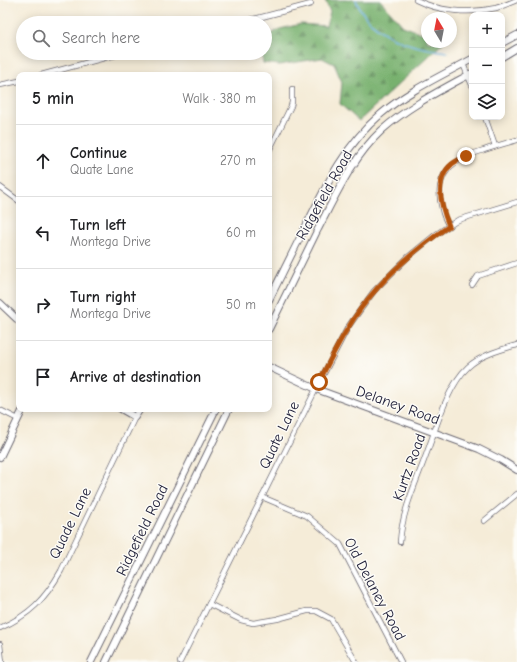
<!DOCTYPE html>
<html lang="en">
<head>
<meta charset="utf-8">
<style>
	:root { --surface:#fff; --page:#f2f2f2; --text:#202124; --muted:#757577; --line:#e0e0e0 }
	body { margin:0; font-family:"Comic Neue",sans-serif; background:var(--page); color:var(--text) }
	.controls { position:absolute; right:12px; top:12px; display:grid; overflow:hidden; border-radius:8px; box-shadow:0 2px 10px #0003 }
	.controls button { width:36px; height:36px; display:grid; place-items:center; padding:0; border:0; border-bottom:1px solid var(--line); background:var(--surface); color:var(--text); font:20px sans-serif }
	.compass { position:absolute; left:421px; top:12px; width:36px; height:36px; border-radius:50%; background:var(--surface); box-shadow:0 2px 10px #0003; rotate:350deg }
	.stop { position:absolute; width:12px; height:12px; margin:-9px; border:3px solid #b45309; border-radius:50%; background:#fff }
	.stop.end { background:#b45309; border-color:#fff; box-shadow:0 1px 4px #0008 }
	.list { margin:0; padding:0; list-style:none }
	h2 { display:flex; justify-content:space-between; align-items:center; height:52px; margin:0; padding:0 16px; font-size:17px }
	h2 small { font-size:13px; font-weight:400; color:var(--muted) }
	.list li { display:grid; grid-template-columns:26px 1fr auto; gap:12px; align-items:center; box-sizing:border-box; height:72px; padding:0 16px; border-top:1px solid var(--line) }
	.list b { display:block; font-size:15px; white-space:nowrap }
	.list p { margin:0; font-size:13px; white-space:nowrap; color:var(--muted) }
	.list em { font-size:13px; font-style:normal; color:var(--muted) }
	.icon { flex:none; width:22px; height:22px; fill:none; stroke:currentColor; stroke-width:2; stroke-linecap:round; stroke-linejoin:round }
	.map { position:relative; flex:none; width:517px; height:662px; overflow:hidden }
	.search { position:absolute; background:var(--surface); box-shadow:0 2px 10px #0003; left:16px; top:16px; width:256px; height:44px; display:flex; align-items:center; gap:10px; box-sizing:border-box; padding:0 14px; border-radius:22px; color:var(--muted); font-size:15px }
	.panel { position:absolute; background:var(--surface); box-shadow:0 2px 10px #0003; left:16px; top:72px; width:256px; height:340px; border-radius:8px }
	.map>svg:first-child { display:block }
	.forest { fill:url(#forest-firs); stroke:#4d6a54 }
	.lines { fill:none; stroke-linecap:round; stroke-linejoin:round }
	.stream { stroke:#6eb4e5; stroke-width:1.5 }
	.street-casing { stroke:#6c6972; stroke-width:6 }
	.secondary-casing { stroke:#6c6972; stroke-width:8 }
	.street { stroke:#fff; stroke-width:4.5 }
	.secondary { stroke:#fff; stroke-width:6 }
	.route { stroke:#b45309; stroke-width:5 }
	.labels { text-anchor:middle; stroke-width:3; stroke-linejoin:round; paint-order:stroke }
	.street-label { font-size:15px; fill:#22223b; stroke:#fdfcf7 }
</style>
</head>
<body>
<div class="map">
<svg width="517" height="662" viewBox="0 0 517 662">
	<defs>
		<pattern id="forest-firs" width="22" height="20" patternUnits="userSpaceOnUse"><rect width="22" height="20" fill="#78b16e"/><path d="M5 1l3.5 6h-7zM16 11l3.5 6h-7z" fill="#62905c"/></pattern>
	</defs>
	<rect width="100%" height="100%" fill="#fdfcf7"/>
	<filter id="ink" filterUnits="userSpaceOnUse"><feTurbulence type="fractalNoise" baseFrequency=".025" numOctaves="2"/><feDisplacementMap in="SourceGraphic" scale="8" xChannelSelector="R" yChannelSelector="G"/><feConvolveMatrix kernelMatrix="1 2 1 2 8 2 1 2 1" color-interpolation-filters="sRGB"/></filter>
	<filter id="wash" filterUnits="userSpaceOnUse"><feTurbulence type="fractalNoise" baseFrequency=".012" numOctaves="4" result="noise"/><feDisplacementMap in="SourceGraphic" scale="16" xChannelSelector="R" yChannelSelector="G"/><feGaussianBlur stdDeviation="0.9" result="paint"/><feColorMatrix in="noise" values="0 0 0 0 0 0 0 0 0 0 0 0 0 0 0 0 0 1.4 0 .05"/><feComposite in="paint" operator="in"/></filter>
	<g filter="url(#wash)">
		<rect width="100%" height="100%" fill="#f5ecd8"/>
		<!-- forest -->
		<polygon class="forest" points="325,0 380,0 403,26 427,35 427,42 444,42 359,121 340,104 342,82 334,64 322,58 279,65 263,63 261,53 265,53 265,38 280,29 301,24 326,26 330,12"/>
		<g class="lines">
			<!-- stream -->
			<path class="stream" d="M356,0C358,6 361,11 365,16C385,41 417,48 447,52"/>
		</g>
	</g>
	<g filter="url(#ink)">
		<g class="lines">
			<!-- street casing -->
			<g class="street-casing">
				<g id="street">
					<path d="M416,0C440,12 470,14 496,8C503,6 510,3 517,0"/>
					<polyline points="239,23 311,4"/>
					<polyline points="463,64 472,85"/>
					<polyline points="41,75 123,53"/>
					<polyline points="0,85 19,81"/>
					<polyline points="485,117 495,146"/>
					<polyline points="269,151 291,106 292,102 292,89"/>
					<polyline points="0,187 19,201"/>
					<path d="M449,226C446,221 443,215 442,209C432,173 454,159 484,150C495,146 506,143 517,140"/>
					<polyline points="472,285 478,276 517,263"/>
					<polyline points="0,410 18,419"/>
					<polyline points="262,497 307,516 340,544 401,662"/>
					<polyline points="484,521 517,494"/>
					<path d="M400,542C402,511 416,483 426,455C436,429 447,386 468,367C481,355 500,350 517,345"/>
					<polyline points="209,604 241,620 253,623 277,619 307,611 316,611 331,619 356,662"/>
					<path d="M0,628C30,615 45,599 61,571L135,417"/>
					<polyline points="0,644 2,662"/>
					<polyline points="180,662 316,389 348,327 374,291 408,257 435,235 458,220 517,202"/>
				</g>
			</g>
			<!-- secondary casing -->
			<g class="secondary-casing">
				<g id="secondary">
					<polyline points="502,43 517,35"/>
					<polyline points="502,57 517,48"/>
					<path d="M269,300C282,274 294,249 307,224C327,183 346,144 381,114C408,91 441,76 472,59"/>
					<polyline points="0,303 19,321"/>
					<path d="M269,329C285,296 301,264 317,231C336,195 352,158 382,130C409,106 441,90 472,73"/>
					<polyline points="269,367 316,389 479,449 501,460 517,470"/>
					<polyline points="121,409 135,417 140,409"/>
					<polyline points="0,457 23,409"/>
					<polyline points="91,662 216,409"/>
					<polyline points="106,662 229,409"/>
				</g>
			</g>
			<!-- street -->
			<use href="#street" class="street"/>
			<!-- secondary -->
			<use href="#secondary" class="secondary"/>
		</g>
	</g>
	<g class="lines" filter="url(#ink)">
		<!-- route -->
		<path class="route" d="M319,382C328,364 337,345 348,328C372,287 410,253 449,226C441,207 433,180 452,164C456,161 462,158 466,156"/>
	</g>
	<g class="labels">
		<!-- street labels -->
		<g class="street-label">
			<text transform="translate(324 195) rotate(-61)" y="5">Ridgefield Road</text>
			<text transform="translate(398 405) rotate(20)" y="5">Delaney Road</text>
			<text transform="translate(279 435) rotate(-64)" y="5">Quate Lane</text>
			<text transform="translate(409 467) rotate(-70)" y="5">Kurtz Road</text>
			<text transform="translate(70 523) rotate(-64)" y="5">Quade Lane</text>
			<text transform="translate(142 530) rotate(-64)" y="5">Ridgefield Road</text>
			<text transform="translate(375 589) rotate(62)" y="5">Old Delaney Road</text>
		</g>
	</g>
</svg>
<div class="controls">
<button>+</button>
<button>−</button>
<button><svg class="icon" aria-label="layers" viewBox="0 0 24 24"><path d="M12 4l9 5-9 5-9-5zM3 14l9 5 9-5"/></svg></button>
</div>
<svg class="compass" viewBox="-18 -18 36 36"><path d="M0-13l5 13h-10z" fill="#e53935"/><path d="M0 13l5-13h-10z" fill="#757577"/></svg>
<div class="stop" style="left:319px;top:382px"></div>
<div class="stop end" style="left:466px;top:156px"></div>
<div class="search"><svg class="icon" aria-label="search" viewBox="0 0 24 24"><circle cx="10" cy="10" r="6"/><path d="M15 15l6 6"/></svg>Search here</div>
<section class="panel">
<h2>5 min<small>Walk · 380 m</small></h2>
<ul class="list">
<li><svg class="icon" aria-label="ahead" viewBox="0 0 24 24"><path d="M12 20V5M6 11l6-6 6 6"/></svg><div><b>Continue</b><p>Quate Lane</p></div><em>270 m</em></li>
<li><svg class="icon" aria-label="left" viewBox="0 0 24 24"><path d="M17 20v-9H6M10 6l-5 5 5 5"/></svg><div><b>Turn left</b><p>Montega Drive</p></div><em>60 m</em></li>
<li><svg class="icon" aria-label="right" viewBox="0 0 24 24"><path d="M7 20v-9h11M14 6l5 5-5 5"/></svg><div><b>Turn right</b><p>Montega Drive</p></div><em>50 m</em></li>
<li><svg class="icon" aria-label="arrive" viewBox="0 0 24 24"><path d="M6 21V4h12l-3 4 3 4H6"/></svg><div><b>Arrive at destination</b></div></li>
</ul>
</section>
</div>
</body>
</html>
